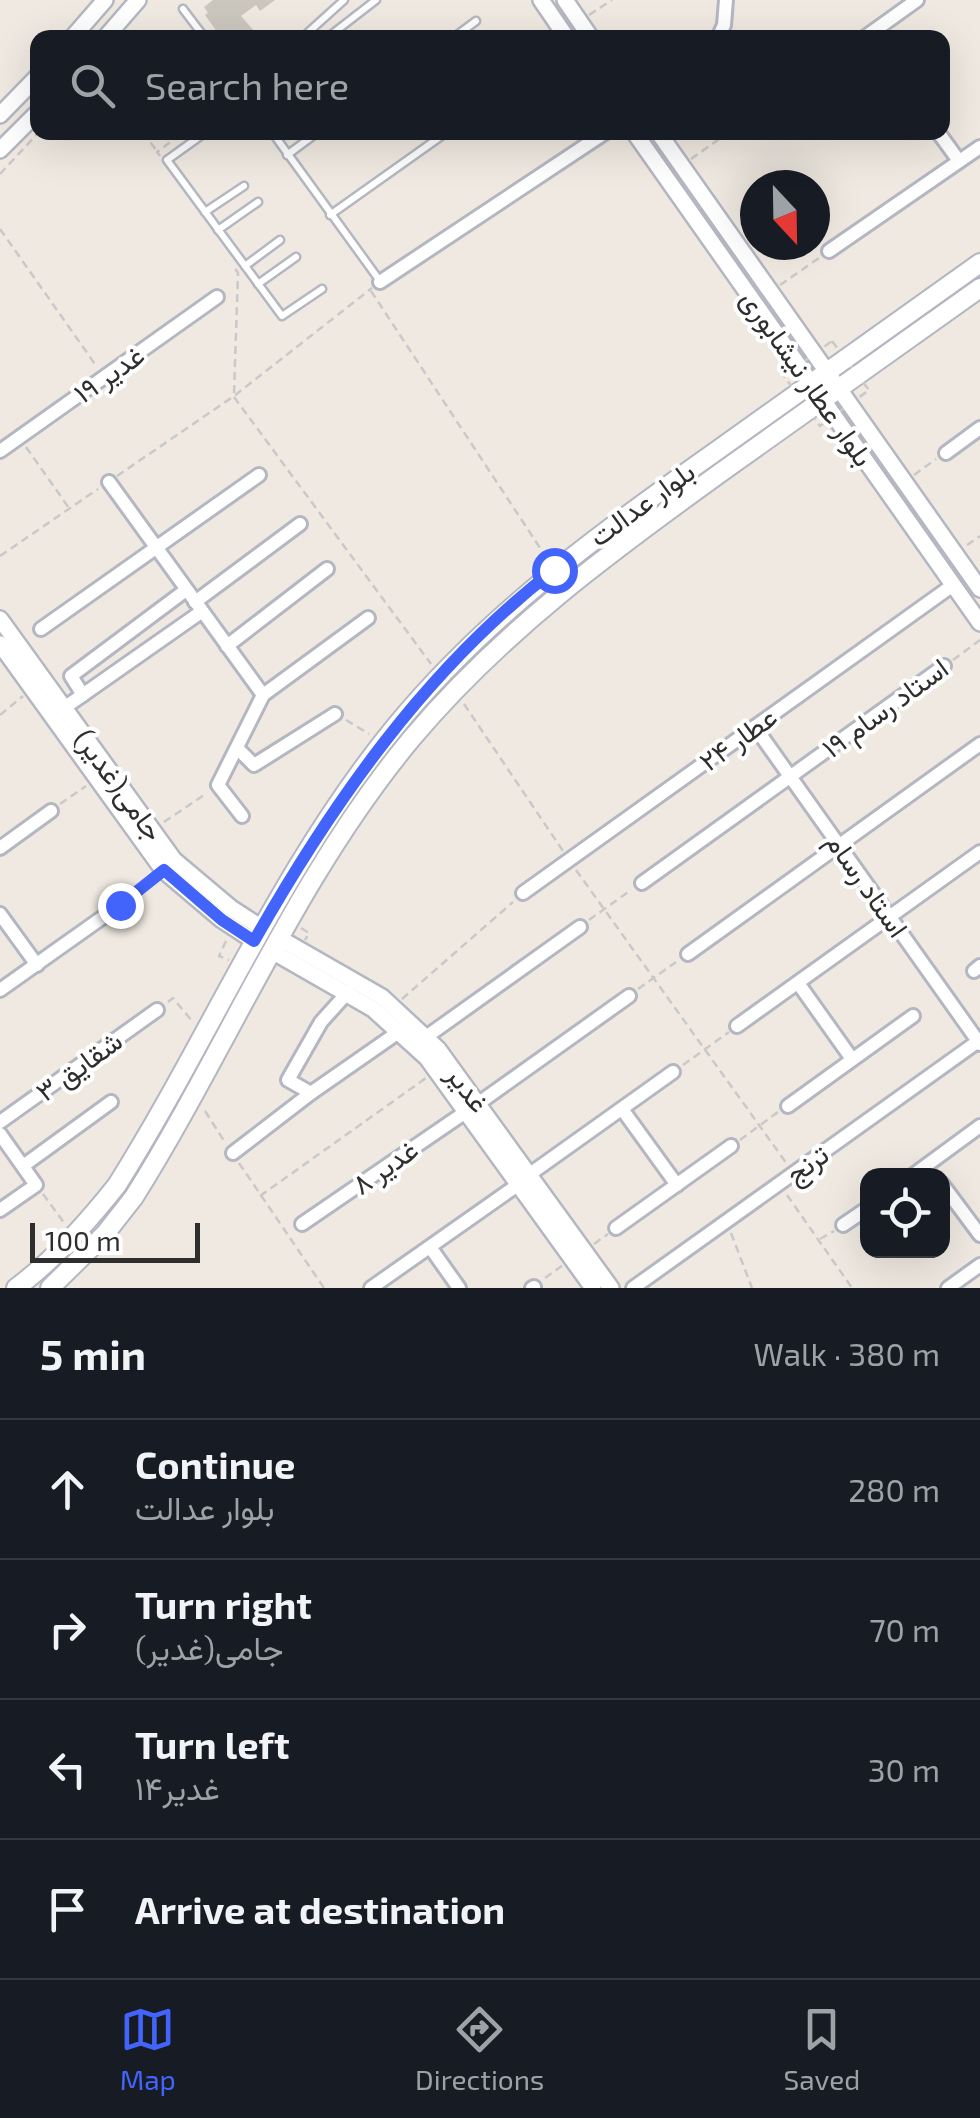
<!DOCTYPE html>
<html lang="en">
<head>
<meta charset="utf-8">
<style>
	:root { --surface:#171b24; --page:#242831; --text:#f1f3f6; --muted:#9ea1a6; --line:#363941; --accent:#4264fb }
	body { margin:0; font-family:"Exo 2",Vazirmatn,sans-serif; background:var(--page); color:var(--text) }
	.controls { position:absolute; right:30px; bottom:30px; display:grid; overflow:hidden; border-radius:20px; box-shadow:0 10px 40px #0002 }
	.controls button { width:90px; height:90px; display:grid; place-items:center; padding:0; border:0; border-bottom:2px solid var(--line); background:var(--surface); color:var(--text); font:50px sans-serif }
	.compass { position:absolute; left:740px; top:170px; width:90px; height:90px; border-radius:50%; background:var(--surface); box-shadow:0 10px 40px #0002; rotate:158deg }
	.scale { position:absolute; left:30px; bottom:25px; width:170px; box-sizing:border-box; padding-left:10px; border:5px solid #2e2e2e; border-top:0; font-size:28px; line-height:35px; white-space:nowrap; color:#2e2e2e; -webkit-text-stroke:8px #fff; paint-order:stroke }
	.stop { position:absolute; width:30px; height:30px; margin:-22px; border:8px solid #4264fb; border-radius:50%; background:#fff }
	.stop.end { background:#4264fb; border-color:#fff; box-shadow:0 2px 10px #0008 }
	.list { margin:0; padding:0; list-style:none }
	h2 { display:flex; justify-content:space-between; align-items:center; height:130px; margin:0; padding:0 40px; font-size:42px }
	h2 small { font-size:32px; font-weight:400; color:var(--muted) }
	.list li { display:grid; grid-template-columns:65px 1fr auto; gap:30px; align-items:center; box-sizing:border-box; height:140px; padding:0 40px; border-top:2px solid var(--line) }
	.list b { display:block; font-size:38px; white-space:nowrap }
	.list p { margin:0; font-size:32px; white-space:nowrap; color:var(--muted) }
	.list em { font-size:32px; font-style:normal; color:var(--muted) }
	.icon { flex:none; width:55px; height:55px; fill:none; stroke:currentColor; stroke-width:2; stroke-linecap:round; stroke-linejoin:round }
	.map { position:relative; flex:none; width:980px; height:1288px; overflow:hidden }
	.search { position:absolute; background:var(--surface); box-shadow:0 10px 40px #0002; left:30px; right:30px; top:30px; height:110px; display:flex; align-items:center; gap:25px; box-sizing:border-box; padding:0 35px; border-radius:20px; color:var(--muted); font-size:38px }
	.sheet { height:690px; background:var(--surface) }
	nav { display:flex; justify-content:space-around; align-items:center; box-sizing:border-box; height:140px; border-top:2px solid var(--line); background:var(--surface); font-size:28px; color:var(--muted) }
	nav a { display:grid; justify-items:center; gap:5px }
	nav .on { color:var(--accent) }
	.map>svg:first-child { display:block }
	.building { fill:#cbc7bf }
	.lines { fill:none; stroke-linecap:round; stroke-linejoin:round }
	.service-casing { stroke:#b4b7c1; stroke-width:11 }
	.minor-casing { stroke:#b4b7c1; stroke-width:18 }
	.tertiary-casing { stroke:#b4b7c1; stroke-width:20 }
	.secondary-casing { stroke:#b4b7c1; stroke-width:22 }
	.path { stroke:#c9c9c9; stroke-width:2.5; stroke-dasharray:8 5; stroke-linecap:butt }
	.service { stroke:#fff; stroke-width:6 }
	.minor { stroke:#fff; stroke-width:12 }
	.tertiary { stroke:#fff; stroke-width:15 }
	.secondary { stroke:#fff; stroke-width:18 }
	.route { stroke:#4264fb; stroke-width:12 }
	.labels { text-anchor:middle; stroke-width:8; stroke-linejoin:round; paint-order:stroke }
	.street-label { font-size:28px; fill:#2e2e2e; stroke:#fff }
</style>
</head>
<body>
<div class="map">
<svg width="980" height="1288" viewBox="0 0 980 1288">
	<rect width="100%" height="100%" fill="#efe9e1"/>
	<!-- building -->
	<polygon class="building" points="213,0 275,0 260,11 256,5 241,16 260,38 226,38 221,31 218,33 205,15 208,13 204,7"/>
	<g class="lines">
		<!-- service casing -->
		<g class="service-casing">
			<g id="service">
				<polyline points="183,9 205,38"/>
				<polyline points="302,38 344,0"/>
				<polyline points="327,38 376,0"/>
				<polyline points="453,38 476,21"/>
				<polyline points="206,132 167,160 282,316 322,289"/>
				<polyline points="272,132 380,281"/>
				<polyline points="287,155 318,132"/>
				<polyline points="205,212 244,186"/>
				<polyline points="330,215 447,132"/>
				<polyline points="218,230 258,202"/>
				<polyline points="245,266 280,240"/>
				<polyline points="258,284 296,257"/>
			</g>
		</g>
		<!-- minor casing -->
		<g class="minor-casing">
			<g id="minor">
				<polyline points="718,38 724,25 726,0"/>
				<polyline points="864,38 917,0"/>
				<polyline points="938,132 959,161"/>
				<polyline points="829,251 980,147"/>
				<polyline points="380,282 606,132"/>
				<polyline points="0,451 217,297"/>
				<polyline points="946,453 980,428"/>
				<polyline points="109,482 263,695 368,618"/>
				<polyline points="195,602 300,524"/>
				<polyline points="41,629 259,475"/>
				<polyline points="227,646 327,569"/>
				<polyline points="83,695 71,676 186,590"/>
				<polyline points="64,708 201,612"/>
				<polyline points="755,727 980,1044"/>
				<polyline points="238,749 254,765 335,714"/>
				<polyline points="242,816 218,785 263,695"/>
				<polyline points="0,848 51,811"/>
				<polyline points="642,883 944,666"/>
				<polyline points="523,893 953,585"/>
				<polyline points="0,914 37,965"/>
				<polyline points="688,954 980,744"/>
				<polyline points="974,971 980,966"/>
				<polyline points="798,983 852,1059"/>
				<polyline points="0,990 120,905"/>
				<polyline points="348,992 321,1022 288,1080 311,1093 400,1031"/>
				<polyline points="737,1026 980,852"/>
				<polyline points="426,1037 580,927"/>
				<polyline points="479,1103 629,996"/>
				<polyline points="788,1106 913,1016"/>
				<polyline points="622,1109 677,1185"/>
				<polyline points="0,1122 157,1010"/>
				<polyline points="0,1134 36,1185 0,1210"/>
				<polyline points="233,1153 311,1093"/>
				<polyline points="23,1166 111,1102"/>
				<polyline points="530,1174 673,1072"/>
				<polyline points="912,1176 980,1126"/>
				<polyline points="942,1184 980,1235"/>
				<polyline points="302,1224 467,1111"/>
				<polyline points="843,1225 868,1208"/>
				<polyline points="616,1228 731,1146"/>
				<polyline points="430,1247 459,1288"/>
				<polyline points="371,1288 519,1184"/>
				<polyline points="532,1288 534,1287"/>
				<polyline points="633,1288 980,1040"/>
				<polyline points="948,1288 980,1265"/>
			</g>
		</g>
		<!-- tertiary casing -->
		<g class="tertiary-casing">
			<g id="tertiary">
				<polyline points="541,0 567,38"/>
				<polyline points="565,0 591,38"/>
				<polyline points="72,38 105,0"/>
				<polyline points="105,38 138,0"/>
				<polyline points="0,115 38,76"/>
				<polyline points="634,132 980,623"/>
				<polyline points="658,132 980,589"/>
				<polyline points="0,150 38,112"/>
				<polyline points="0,619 174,860 231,908 262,928"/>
				<polyline points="0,644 163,870 222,920 254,941"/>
				<polyline points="279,938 382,997 438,1049 611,1288"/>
				<polyline points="272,951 373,1009 427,1058 593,1288"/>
			</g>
		</g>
		<!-- secondary casing -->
		<g class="secondary-casing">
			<g id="secondary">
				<path d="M16,1288C55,1259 87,1223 117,1185C212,1034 281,866 395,727C486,616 599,534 715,452C803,389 892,326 980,263"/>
				<path d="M50,1288L105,1234L134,1197C229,1045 297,876 412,738C503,630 613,550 727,468C812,408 896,348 980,288"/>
			</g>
		</g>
		<!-- path -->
		<g class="path">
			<polyline points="589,15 612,0"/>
			<polyline points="143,132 156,150"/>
			<polyline points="160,156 157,152 184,132"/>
			<polyline points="691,159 729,132"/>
			<polyline points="0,174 39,132"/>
			<polyline points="0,229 97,367"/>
			<polyline points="780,285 819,258"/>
			<polyline points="371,291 548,560"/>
			<polygon points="832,341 869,390 820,426 784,376"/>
			<polyline points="234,393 238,273 234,267"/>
			<polyline points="234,397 431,664"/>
			<polyline points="26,447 69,508"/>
			<polyline points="914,475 936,459"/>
			<polyline points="117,476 234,396 372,288"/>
			<polyline points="967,545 980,536"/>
			<polyline points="0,556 98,489"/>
			<polyline points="953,660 980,640"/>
			<polyline points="464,704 563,851"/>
			<polyline points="0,715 23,696"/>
			<polyline points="346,720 369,734"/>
			<polyline points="60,804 86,786"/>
			<polyline points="164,822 207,793"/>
			<polyline points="576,870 787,1164"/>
			<polyline points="129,897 154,877"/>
			<polyline points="589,920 631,890"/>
			<polyline points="301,928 309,933 305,940"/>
			<polyline points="226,941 219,956 229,960"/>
			<polyline points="638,989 676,962"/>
			<polyline points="402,999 513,902"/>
			<polyline points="168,1002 173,998 192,1021"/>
			<polyline points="683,1065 729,1032"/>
			<polyline points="205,1111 226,1144"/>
			<polyline points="740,1140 778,1112"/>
			<polyline points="239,1163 324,1288"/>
			<polyline points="43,1194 65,1224"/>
			<polyline points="787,1195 852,1288"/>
			<polyline points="260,1196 426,1078"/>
			<polyline points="731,1233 752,1288"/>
			<polyline points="820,1239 834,1231"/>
			<polyline points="594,1244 608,1234"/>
			<polyline points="545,1278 563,1265"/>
		</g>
		<!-- service -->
		<use href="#service" class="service"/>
		<!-- minor -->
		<use href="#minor" class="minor"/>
		<!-- tertiary -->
		<use href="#tertiary" class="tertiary"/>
		<!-- secondary -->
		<use href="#secondary" class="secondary"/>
	</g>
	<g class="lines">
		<!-- route -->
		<path class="route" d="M120,905L164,870L222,920L254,941C333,802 426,669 554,570"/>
	</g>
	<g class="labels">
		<!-- street labels -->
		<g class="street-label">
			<text transform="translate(109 374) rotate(-35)" y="10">غدیر ۱۹</text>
			<text transform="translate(807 378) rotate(55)" y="10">بلوار عطار نیشابوری</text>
			<text transform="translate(642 504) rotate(-36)" y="10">بلوار عدالت</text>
			<text transform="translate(885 708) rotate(-36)" y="10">استاد رسام ۱۹</text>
			<text transform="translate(738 739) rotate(-36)" y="10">عطار ۲۴</text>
			<text transform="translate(119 785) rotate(54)" y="10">جامی(غدیر)</text>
			<text transform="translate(867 885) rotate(55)" y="10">استاد رسام</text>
			<text transform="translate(79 1066) rotate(-36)" y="10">شقایق ۳</text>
			<text transform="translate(468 1089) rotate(53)" y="10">غدیر</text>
			<text transform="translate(807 1164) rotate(-36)" y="10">ترنج</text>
			<text transform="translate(385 1167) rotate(-35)" y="10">غدیر ۸</text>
		</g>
	</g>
</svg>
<div class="controls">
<button><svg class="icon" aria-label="locate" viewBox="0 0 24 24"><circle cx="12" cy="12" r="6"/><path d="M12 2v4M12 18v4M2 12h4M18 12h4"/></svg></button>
</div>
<svg class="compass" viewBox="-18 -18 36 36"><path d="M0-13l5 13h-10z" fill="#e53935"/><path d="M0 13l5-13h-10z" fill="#9ea1a6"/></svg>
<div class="scale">100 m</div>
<div class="stop" style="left:554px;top:570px"></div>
<div class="stop end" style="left:120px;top:905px"></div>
<div class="search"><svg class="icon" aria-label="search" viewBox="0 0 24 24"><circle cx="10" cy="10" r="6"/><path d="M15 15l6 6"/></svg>Search here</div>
</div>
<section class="sheet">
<h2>5 min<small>Walk · 380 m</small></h2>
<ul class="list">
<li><svg class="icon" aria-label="ahead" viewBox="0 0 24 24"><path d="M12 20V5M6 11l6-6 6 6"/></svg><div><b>Continue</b><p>بلوار عدالت</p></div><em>280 m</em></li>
<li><svg class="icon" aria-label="right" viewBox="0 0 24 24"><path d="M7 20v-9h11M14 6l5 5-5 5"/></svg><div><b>Turn right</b><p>جامی(غدیر)</p></div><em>70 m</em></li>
<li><svg class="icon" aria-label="left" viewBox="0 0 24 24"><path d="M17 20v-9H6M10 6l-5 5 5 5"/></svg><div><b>Turn left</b><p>غدیر۱۴</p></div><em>30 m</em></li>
<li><svg class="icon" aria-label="arrive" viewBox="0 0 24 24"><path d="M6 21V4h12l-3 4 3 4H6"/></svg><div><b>Arrive at destination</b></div></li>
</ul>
</section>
<nav>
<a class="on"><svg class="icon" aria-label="map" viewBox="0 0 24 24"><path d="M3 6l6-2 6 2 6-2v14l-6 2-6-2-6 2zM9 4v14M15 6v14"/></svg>Map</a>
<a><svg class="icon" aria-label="directions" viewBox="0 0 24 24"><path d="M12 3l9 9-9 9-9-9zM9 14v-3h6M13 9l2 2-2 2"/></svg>Directions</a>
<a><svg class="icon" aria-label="saved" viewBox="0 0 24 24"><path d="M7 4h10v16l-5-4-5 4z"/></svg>Saved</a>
</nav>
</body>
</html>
